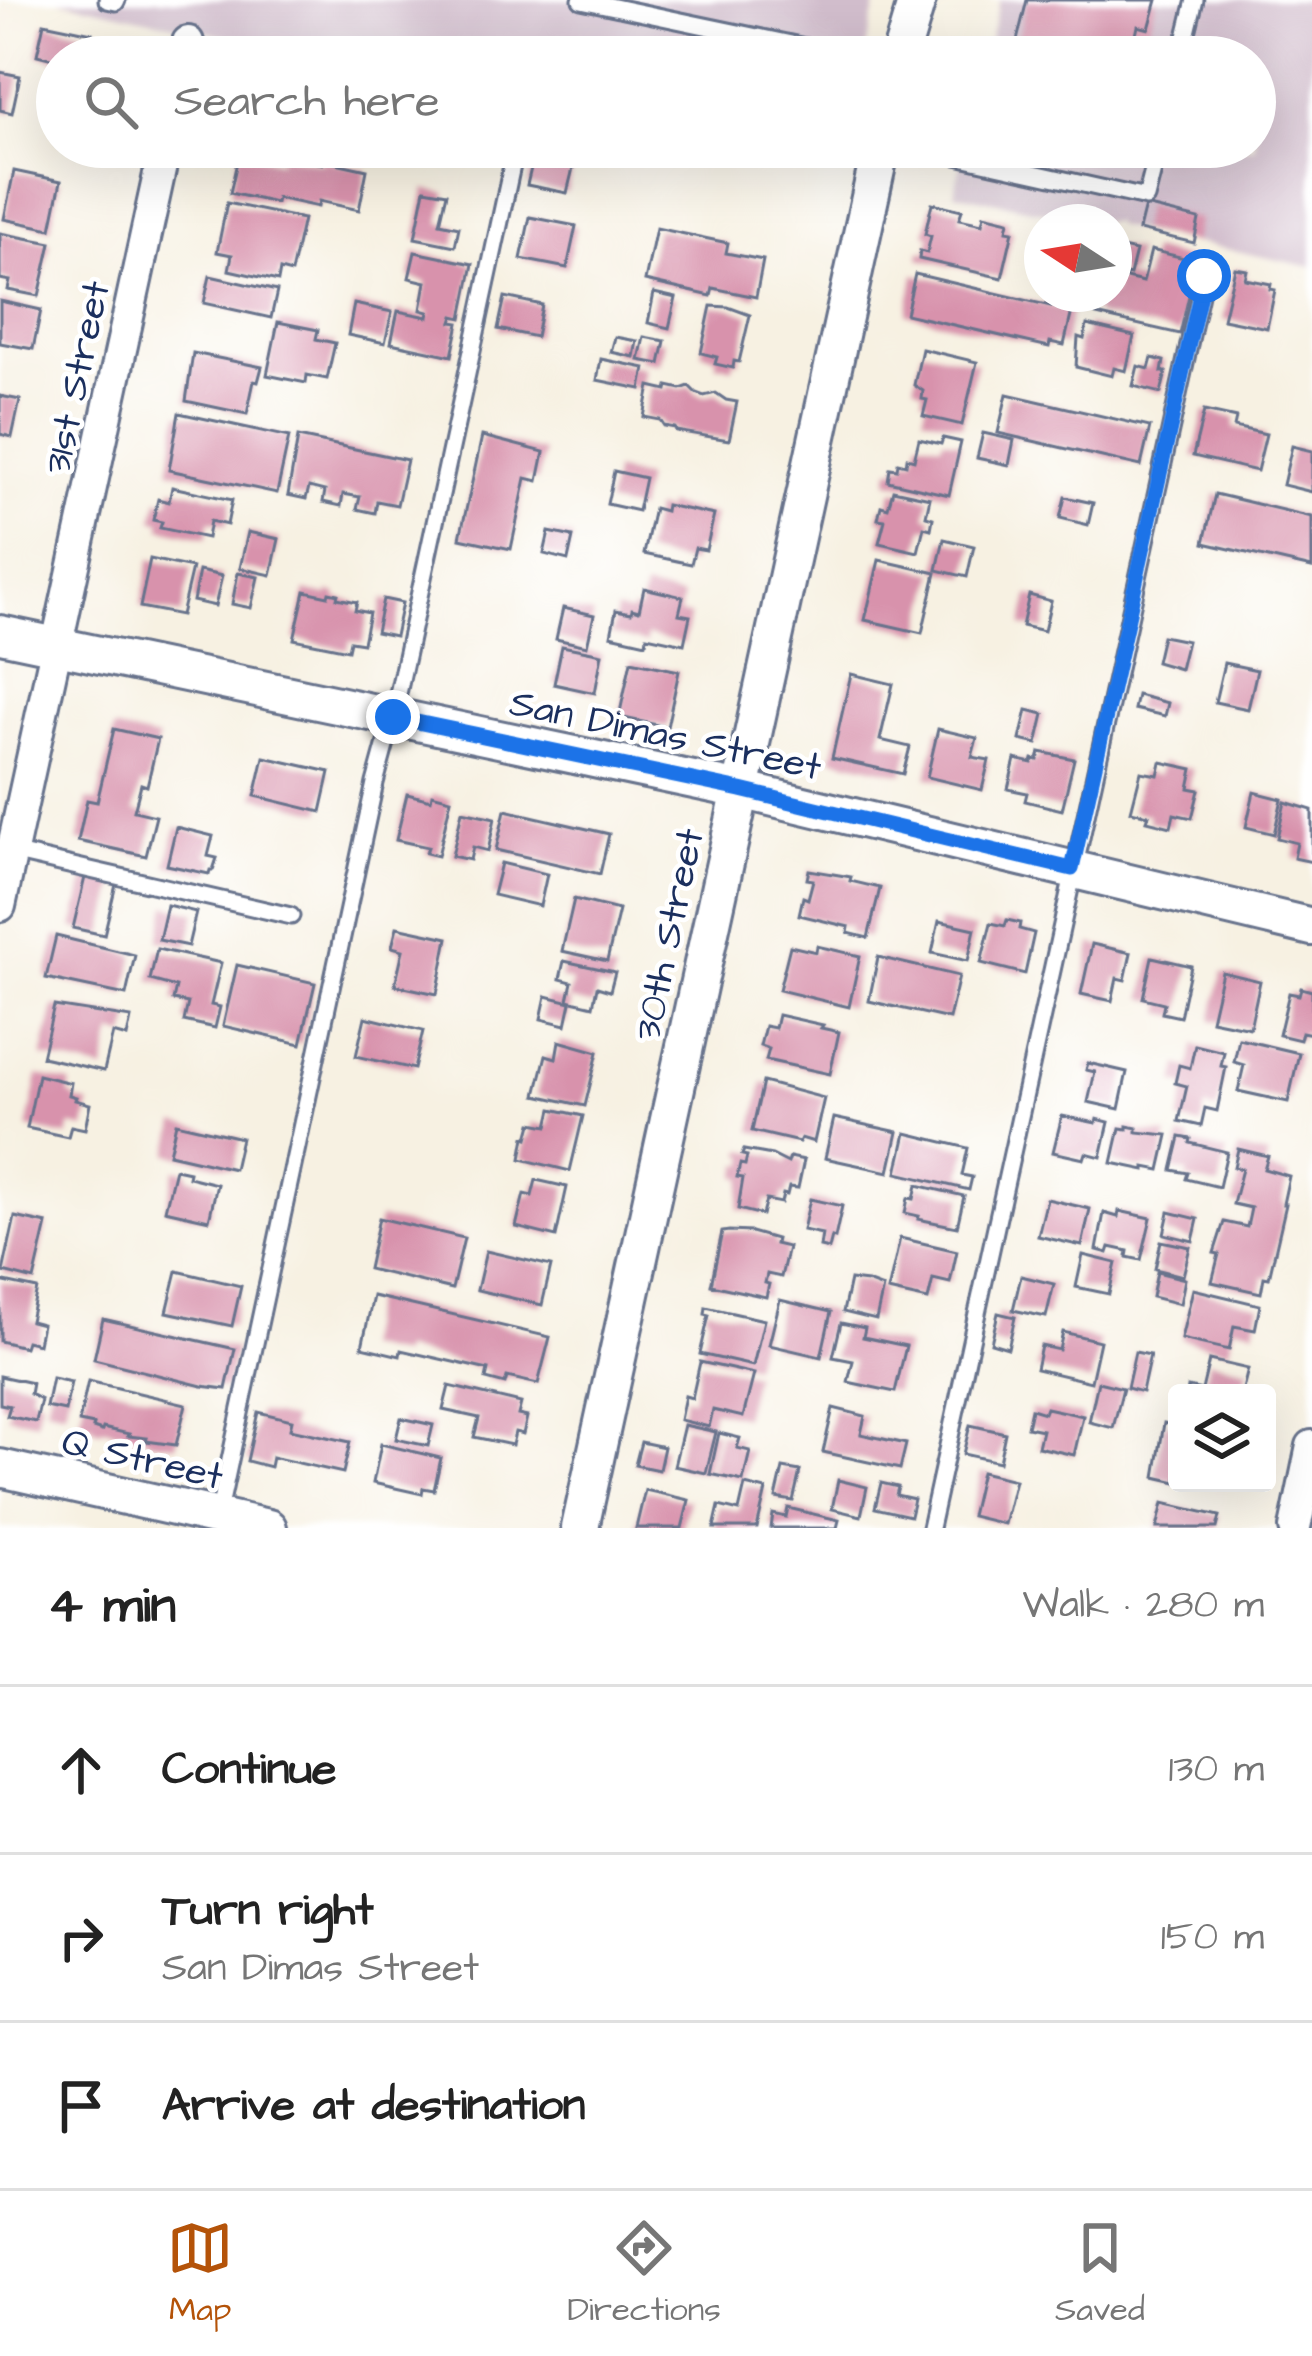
<!DOCTYPE html>
<html lang="en">
<head>
<meta charset="utf-8">
<style>
	:root { --surface:#fff; --page:#f6f6f6; --text:#222; --muted:#767676; --line:#e0e0e0; --accent:#b45309 }
	body { margin:0; font-family:"Architects Daughter",sans-serif; background:var(--page); color:var(--text) }
	.controls { position:absolute; right:36px; bottom:36px; display:grid; overflow:hidden; border-radius:12px; box-shadow:0 12px 48px #0002 }
	.controls button { width:108px; height:108px; display:grid; place-items:center; padding:0; border:0; border-bottom:3px solid var(--line); background:var(--surface); color:var(--text); font:60px sans-serif }
	.compass { position:absolute; left:1024px; top:204px; width:108px; height:108px; border-radius:50%; background:var(--surface); box-shadow:0 12px 48px #0002; rotate:282deg }
	.stop { position:absolute; width:36px; height:36px; margin:-27px; border:9px solid #1a73e8; border-radius:50%; background:#fff }
	.stop.end { background:#1a73e8; border-color:#fff; box-shadow:0 3px 12px #0008 }
	.list { margin:0; padding:0; list-style:none }
	h2 { display:flex; justify-content:space-between; align-items:center; height:156px; margin:0; padding:0 48px; font-size:51px }
	h2 small { font-size:39px; font-weight:400; color:var(--muted) }
	.list li { display:grid; grid-template-columns:78px 1fr auto; gap:36px; align-items:center; box-sizing:border-box; height:168px; padding:0 48px; border-top:3px solid var(--line) }
	.list b { display:block; font-size:45px; white-space:nowrap }
	.list p { margin:0; font-size:39px; white-space:nowrap; color:var(--muted) }
	.list em { font-size:39px; font-style:normal; color:var(--muted) }
	.icon { flex:none; width:66px; height:66px; fill:none; stroke:currentColor; stroke-width:2; stroke-linecap:round; stroke-linejoin:round }
	.map { position:relative; flex:none; width:1312px; height:1528px; overflow:hidden }
	.search { position:absolute; background:var(--surface); box-shadow:0 12px 48px #0002; left:36px; right:36px; top:36px; height:132px; display:flex; align-items:center; gap:30px; box-sizing:border-box; padding:0 42px; border-radius:66px; color:var(--muted); font-size:45px }
	.sheet { height:660px; background:var(--surface) }
	nav { display:flex; justify-content:space-around; align-items:center; box-sizing:border-box; height:168px; border-top:3px solid var(--line); background:var(--surface); font-size:33px; color:var(--muted) }
	nav a { display:grid; justify-items:center; gap:6px }
	nav .on { color:var(--accent) }
	.map>svg:first-child { display:block }
	.industrial { fill:#d1bdcc }
	.building { fill:#d892ac }
	.lines { fill:none; stroke-linecap:round; stroke-linejoin:round }
	.service-casing { stroke:#68738c; stroke-width:21 }
	.minor-casing { stroke:#68738c; stroke-width:36 }
	.tertiary-casing { stroke:#68738c; stroke-width:42 }
	.service { stroke:#fff; stroke-width:15 }
	.minor { stroke:#fff; stroke-width:30 }
	.tertiary { stroke:#fff; stroke-width:36 }
	.route { stroke:#1a73e8; stroke-width:15 }
	.labels { text-anchor:middle; stroke-width:9; stroke-linejoin:round; paint-order:stroke }
	.street-label { font-size:39px; fill:#1b2f5e; stroke:#fff }
</style>
</head>
<body>
<div class="map">
<svg width="1312" height="1528" viewBox="0 0 1312 1528">
	<rect width="100%" height="100%" fill="#fff"/>
	<filter id="ink" filterUnits="userSpaceOnUse"><feTurbulence type="fractalNoise" baseFrequency=".00833" numOctaves="2"/><feDisplacementMap in="SourceGraphic" scale="24" xChannelSelector="R" yChannelSelector="G"/><feConvolveMatrix kernelMatrix="1 2 1 2 8 2 1 2 1" color-interpolation-filters="sRGB"/></filter>
	<filter id="wash" filterUnits="userSpaceOnUse"><feTurbulence type="fractalNoise" baseFrequency=".004" numOctaves="4" result="noise"/><feDisplacementMap in="SourceGraphic" scale="48" xChannelSelector="R" yChannelSelector="G"/><feGaussianBlur stdDeviation="2.7" result="paint"/><feColorMatrix in="noise" values="0 0 0 0 0 0 0 0 0 0 0 0 0 0 0 0 0 1.4 0 .05"/><feComposite in="paint" operator="in"/></filter>
	<g filter="url(#wash)">
		<rect width="100%" height="100%" fill="#f7f1e2"/>
		<!-- industrial -->
		<g class="industrial">
			<polygon points="58,0 877,0 864,57 321,57"/>
			<polygon points="1000,0 1312,0 1312,267 1114,226 1114,222 1094,222 954,193 965,147 1255,147 1255,57 986,57"/>
		</g>
		<g id="blocks">
			<!-- building -->
			<g class="building">
				<polygon points="1027,0 1157,0 1149,29 1138,26 1136,35 1147,37 1142,57 1013,57"/>
				<polygon points="44,23 92,33 87,57 57,57 57,60 37,55"/>
				<polygon points="0,72 20,76 12,113 0,110"/>
				<polygon points="407,147 466,147 463,161"/>
				<polygon points="536,147 578,147 567,193 527,185"/>
				<polygon points="239,153 280,162 281,155 322,164 322,160 367,170 359,210 319,201 318,207 277,198 276,203 230,193"/>
				<polygon points="14,171 61,181 51,229 4,219"/>
				<polygon points="425,189 447,193 440,223 459,227 455,246 415,238"/>
				<polygon points="227,203 303,219 291,273 280,270 278,281 229,270 232,255 217,252"/>
				<polygon points="932,203 962,210 959,219 982,224 984,215 1009,221 1007,230 1013,231 1002,278 919,259 920,251 927,253 931,236 925,234"/>
				<polygon points="1145,206 1199,219 1194,243 1139,230"/>
				<polygon points="530,217 576,226 567,268 521,259"/>
				<polygon points="656,228 728,243 726,253 763,260 756,297 713,288 711,296 645,281"/>
				<polygon points="0,233 51,243 39,296 8,290 10,281 0,279"/>
				<polygon points="1114,246 1136,251 1130,275 1126,274 1126,278 1143,282 1151,250 1197,261 1180,334 1096,315 1097,311 1068,304 1070,294 1114,294 1114,280 1121,281 1122,273 1114,271"/>
				<polygon points="415,252 473,264 462,318 454,316 452,322 459,323 452,356 391,343 398,311 428,317 429,312 421,310 426,282 409,278"/>
				<polygon points="1235,268 1247,270 1245,279 1271,284 1270,289 1275,290 1267,328 1223,319"/>
				<polygon points="915,274 1072,311 1064,345 1050,342 1049,347 906,314"/>
				<polygon points="210,276 277,291 271,318 204,303"/>
				<polygon points="654,293 676,298 669,328 648,323"/>
				<polygon points="505,297 542,305 536,337 498,329"/>
				<polygon points="0,301 41,310 33,349 0,343"/>
				<polygon points="354,304 392,312 385,343 348,335"/>
				<polygon points="711,306 728,307 750,315 739,362 734,361 733,368 715,364 717,357 701,353"/>
				<polygon points="278,322 318,330 316,339 335,343 327,379 307,375 306,383 267,375"/>
				<polygon points="1087,325 1134,336 1126,371 1114,368 1112,376 1076,367 1078,337 1084,339"/>
				<polygon points="615,337 637,341 634,357 611,352"/>
				<polygon points="644,337 665,341 660,364 639,360"/>
				<polygon points="922,349 977,362 962,425 923,416 927,400 922,399 923,391 914,385"/>
				<polygon points="193,353 262,367 258,382 254,381 247,414 186,401"/>
				<polygon points="1152,358 1164,361 1162,372 1166,372 1161,393 1133,386 1138,366 1149,369"/>
				<polygon points="601,359 645,368 641,389 597,380"/>
				<polygon points="650,386 667,390 668,386 681,389 689,386 696,393 704,396 716,393 726,400 737,402 729,440 676,431 675,428 664,426 660,420 644,417"/>
				<polygon points="1007,394 1150,427 1141,466 998,433"/>
				<polygon points="0,396 20,400 12,437 0,434"/>
				<polygon points="1204,411 1236,418 1234,427 1266,434 1257,471 1193,456"/>
				<polygon points="179,413 289,437 277,493 169,470"/>
				<polygon points="983,433 1014,440 1009,465 977,458"/>
				<polygon points="482,436 544,452 538,481 526,478 511,549 460,538"/>
				<polygon points="298,437 407,460 397,505 377,501 375,513 357,509 360,497 343,494 341,506 323,502 325,491 309,487 306,499 288,495"/>
				<polygon points="943,438 961,442 949,495 888,481 890,468 897,469 898,463 906,465 907,458 914,460 919,439 941,444"/>
				<polygon points="1292,446 1312,451 1312,492 1283,485"/>
				<polygon points="614,471 645,478 638,511 607,504"/>
				<polygon points="172,487 232,500 227,525 210,521 207,538 160,528 162,522 153,520 158,499 169,502"/>
				<polygon points="893,490 930,498 926,516 933,518 931,529 924,527 918,552 879,543 885,520 878,519 881,506 888,508"/>
				<polygon points="1215,494 1312,517 1312,568 1204,543"/>
				<polygon points="1065,497 1093,503 1088,525 1060,518"/>
				<polygon points="666,505 714,515 706,550 695,548 691,564 644,554 654,508 665,511"/>
				<polygon points="248,532 279,539 271,575 240,568"/>
				<polygon points="549,532 573,537 568,560 544,554"/>
				<polygon points="944,539 974,546 967,577 937,570"/>
				<polygon points="150,559 192,568 181,615 140,607"/>
				<polygon points="879,560 936,573 922,633 865,620"/>
				<polygon points="199,571 222,576 215,606 193,601"/>
				<polygon points="238,573 258,577 251,608 232,604"/>
				<polygon points="644,588 683,597 679,614 690,616 684,644 647,636 646,643 611,635 616,610 631,613 632,609 639,611"/>
				<polygon points="305,591 328,596 329,592 338,594 337,598 357,602 355,610 369,613 363,643 350,641 348,650 294,639"/>
				<polygon points="1029,595 1051,601 1044,631 1022,626"/>
				<polygon points="383,599 402,603 395,636 376,632"/>
				<polygon points="563,608 594,615 587,646 556,639"/>
				<polygon points="1162,636 1187,641 1180,669 1156,662"/>
				<polygon points="562,646 602,654 595,693 554,684"/>
				<polygon points="631,661 679,671 667,727 619,717"/>
				<polygon points="1224,663 1257,670 1248,709 1215,702"/>
				<polygon points="851,674 893,684 880,740 910,747 903,774 832,758"/>
				<polygon points="1137,695 1168,703 1165,716 1134,709"/>
				<polygon points="1027,710 1044,714 1037,744 1020,740"/>
				<polygon points="114,729 158,739 147,786 141,784 134,811 156,816 146,856 78,841 87,800 97,802"/>
				<polygon points="938,729 977,738 972,757 989,760 982,790 927,777"/>
				<polygon points="1040,752 1074,759 1062,810 1025,801 1027,793 1008,789 1015,759 1032,763 1033,759 1038,760"/>
				<polygon points="264,757 330,772 321,812 255,796"/>
				<polygon points="1161,762 1193,769 1189,788 1199,790 1192,818 1174,814 1171,827 1147,821 1149,815 1131,811 1141,772 1158,775"/>
				<polygon points="1254,792 1282,799 1274,834 1246,827"/>
				<polygon points="407,794 431,800 432,794 451,799 438,856 426,853 428,847 396,840"/>
				<polygon points="1285,802 1312,810 1312,862 1294,858 1297,843 1277,838"/>
				<polygon points="505,810 609,834 600,874 496,850"/>
				<polygon points="462,811 495,818 488,851 473,847 470,860 452,856"/>
				<polygon points="176,827 213,836 208,856 217,858 213,870 210,870 209,874 167,865"/>
				<polygon points="501,863 547,874 540,906 493,895"/>
				<polygon points="809,870 851,877 850,881 880,888 868,938 848,933 849,927 799,915 803,897 808,899 813,880 807,879"/>
				<polygon points="86,873 117,880 104,935 73,928"/>
				<polygon points="574,899 619,910 607,961 562,951"/>
				<polygon points="167,905 196,912 188,946 159,940"/>
				<polygon points="1007,920 1020,923 1019,929 1034,933 1025,974 981,963 991,923 1005,926"/>
				<polygon points="939,921 975,929 968,961 932,953"/>
				<polygon points="397,927 448,938 437,994 395,985 403,950 392,947"/>
				<polygon points="56,936 135,955 126,995 46,978"/>
				<polygon points="1092,944 1131,953 1125,980 1117,978 1112,1001 1081,994"/>
				<polygon points="790,946 816,952 817,946 860,956 849,1007 779,990"/>
				<polygon points="157,949 221,963 211,1005 220,1007 215,1028 184,1021 188,1003 173,1000 176,987 150,980"/>
				<polygon points="878,957 959,976 949,1019 869,1001"/>
				<polygon points="1152,957 1191,966 1180,1017 1162,1013 1164,1003 1143,998"/>
				<polygon points="564,961 615,972 610,991 597,987 593,1006 568,1000 572,982 560,979"/>
				<polygon points="237,965 315,983 301,1044 223,1026"/>
				<polygon points="1222,972 1260,981 1250,1028 1211,1020"/>
				<polygon points="1301,988 1312,991 1312,1034 1302,1032 1300,1040 1279,1035 1289,993 1299,995"/>
				<polygon points="546,996 571,1002 566,1025 541,1019"/>
				<polygon points="54,1006 131,1018 127,1037 113,1033 104,1071 42,1057"/>
				<polygon points="778,1015 823,1025 821,1028 839,1032 830,1074 766,1060 769,1049 760,1046 765,1026 775,1028"/>
				<polygon points="365,1017 423,1031 414,1069 356,1056"/>
				<polygon points="1239,1039 1299,1053 1288,1102 1238,1091 1244,1065 1234,1062"/>
				<polygon points="559,1041 598,1052 585,1106 536,1095 546,1055 556,1058"/>
				<polygon points="1195,1045 1224,1052 1221,1066 1226,1067 1217,1111 1205,1108 1201,1126 1179,1121 1187,1086 1175,1083 1179,1065 1190,1068"/>
				<polygon points="1088,1063 1127,1072 1119,1109 1088,1102 1095,1072 1086,1070"/>
				<polygon points="38,1075 71,1083 69,1095 76,1097 75,1100 90,1104 85,1129 71,1126 68,1137 27,1128"/>
				<polygon points="763,1082 824,1098 814,1142 801,1138 799,1142 752,1131"/>
				<polygon points="552,1109 583,1116 570,1171 521,1159 525,1137 528,1138 532,1123 548,1126"/>
				<polygon points="1062,1116 1096,1123 1097,1119 1109,1122 1101,1157 1086,1153 1084,1159 1053,1152"/>
				<polygon points="834,1118 898,1132 889,1172 825,1158"/>
				<polygon points="176,1123 241,1138 234,1169 169,1154"/>
				<polygon points="1127,1126 1137,1128 1137,1132 1168,1135 1160,1170 1145,1167 1145,1170 1112,1163 1120,1128 1127,1129"/>
				<polygon points="906,1133 968,1148 962,1175 972,1177 969,1190 897,1173"/>
				<polygon points="1180,1137 1191,1139 1190,1143 1227,1152 1219,1187 1186,1179 1188,1173 1172,1170"/>
				<polygon points="1238,1149 1268,1156 1264,1169 1289,1176 1283,1204 1286,1204 1269,1278 1264,1277 1261,1293 1212,1282 1219,1254 1214,1253 1224,1222 1247,1227 1251,1208 1233,1204 1242,1169 1234,1167"/>
				<polygon points="744,1150 772,1155 788,1163 790,1157 804,1160 798,1188 789,1187 787,1195 783,1194 781,1203 766,1200 762,1215 738,1209 743,1178 737,1177 740,1164 745,1165 747,1156 742,1155"/>
				<polygon points="175,1169 189,1172 188,1177 217,1184 209,1220 165,1210"/>
				<polygon points="536,1180 567,1187 556,1237 516,1227 524,1194 532,1196"/>
				<polygon points="917,1185 964,1196 957,1227 918,1219 919,1216 905,1213 908,1198 914,1199"/>
				<polygon points="810,1199 842,1206 835,1238 832,1237 829,1249 820,1247 822,1234 803,1230"/>
				<polygon points="1047,1199 1090,1209 1082,1246 1038,1236"/>
				<polygon points="1119,1211 1151,1218 1141,1260 1127,1257 1128,1251 1110,1247 1108,1253 1097,1250 1104,1213 1118,1217"/>
				<polygon points="1169,1212 1198,1219 1193,1241 1164,1234"/>
				<polygon points="15,1217 47,1224 34,1280 3,1272"/>
				<polygon points="379,1218 464,1238 452,1289 368,1269"/>
				<polygon points="729,1231 751,1232 776,1239 775,1244 788,1247 781,1277 767,1274 765,1283 769,1284 766,1297 711,1285 722,1232"/>
				<polygon points="900,1238 957,1251 950,1283 933,1279 928,1300 888,1291"/>
				<polygon points="1161,1241 1190,1247 1183,1276 1155,1269"/>
				<polygon points="486,1251 551,1266 542,1305 477,1290"/>
				<polygon points="1083,1255 1116,1263 1109,1294 1076,1287"/>
				<polygon points="177,1271 241,1286 232,1326 167,1312"/>
				<polygon points="1157,1272 1185,1279 1180,1304 1152,1297"/>
				<polygon points="1021,1276 1054,1284 1046,1317 1013,1310"/>
				<polygon points="850,1280 867,1282 883,1288 876,1320 843,1312"/>
				<polygon points="0,1281 37,1289 30,1321 42,1324 38,1344 26,1341 24,1347 0,1341"/>
				<polygon points="1193,1289 1260,1305 1255,1330 1234,1326 1229,1350 1181,1339"/>
				<polygon points="373,1296 550,1337 538,1384 507,1377 505,1384 486,1379 488,1370 401,1350 400,1356 362,1347"/>
				<polygon points="780,1300 831,1312 821,1357 769,1345"/>
				<polygon points="706,1307 764,1320 753,1366 700,1354 709,1315 705,1314"/>
				<polygon points="998,1313 1015,1317 1008,1348 991,1343"/>
				<polygon points="103,1319 235,1349 226,1389 202,1386 94,1359"/>
				<polygon points="841,1323 865,1328 863,1337 906,1346 895,1392 848,1382 853,1361 833,1357"/>
				<polygon points="1063,1332 1100,1341 1091,1382 1036,1369 1041,1346 1059,1350"/>
				<polygon points="1135,1352 1150,1355 1142,1392 1127,1388"/>
				<polygon points="1209,1360 1248,1369 1242,1393 1187,1393 1188,1387 1202,1390"/>
				<polygon points="700,1362 754,1374 743,1417 713,1410 709,1427 680,1420 685,1396 692,1398"/>
				<polygon points="0,1376 32,1383 30,1394 41,1400 36,1422 7,1416 10,1406 0,1404"/>
				<polygon points="52,1378 71,1382 65,1411 46,1407"/>
				<polygon points="88,1381 186,1404 176,1445 146,1441 147,1438 128,1436 129,1434 103,1428 102,1431 93,1428 94,1425 79,1422"/>
				<polygon points="1098,1382 1123,1388 1113,1428 1089,1422"/>
				<polygon points="449,1386 521,1403 518,1415 527,1417 523,1434 515,1432 512,1445 474,1437 479,1418 443,1410"/>
				<polygon points="833,1408 865,1416 861,1434 906,1444 900,1469 823,1452"/>
				<polygon points="1046,1408 1083,1416 1074,1455 1038,1447 1042,1430 1027,1427 1031,1409 1044,1413"/>
				<polygon points="258,1412 292,1420 290,1429 350,1442 343,1473 272,1457 270,1467 247,1461"/>
				<polygon points="401,1418 433,1425 428,1446 396,1439"/>
				<polygon points="1164,1423 1177,1426 1177,1482 1155,1477"/>
				<polygon points="684,1425 716,1432 706,1473 674,1466"/>
				<polygon points="970,1425 1005,1433 999,1462 963,1454"/>
				<polygon points="719,1433 740,1438 737,1448 750,1451 743,1481 710,1474"/>
				<polygon points="641,1442 664,1447 659,1470 635,1465"/>
				<polygon points="381,1444 441,1458 434,1490 423,1488 422,1494 373,1483"/>
				<polygon points="783,1468 800,1471 793,1501 776,1498"/>
				<polygon points="981,1472 1015,1480 1004,1524 971,1516"/>
				<polygon points="838,1480 867,1487 861,1516 832,1509"/>
				<polygon points="881,1483 898,1487 896,1495 914,1499 910,1516 875,1508"/>
				<polygon points="745,1485 766,1490 757,1528 714,1528 719,1506 739,1511"/>
				<polygon points="645,1490 689,1500 682,1528 636,1528"/>
				<polygon points="1163,1503 1220,1516 1217,1528 1157,1528"/>
				<polygon points="788,1508 839,1520 837,1528 771,1528 773,1514 786,1517"/>
			</g>
		</g>
	</g>
	<g filter="url(#ink)">
		<use href="#blocks" fill-opacity="0" stroke="#68738c" stroke-width="3"/>
		<g class="lines">
			<!-- service casing -->
			<g class="service-casing">
				<g id="service">
					<polyline points="107,0 116,2 117,0"/>
					<polyline points="581,0 853,57"/>
					<polyline points="1181,57 1195,0"/>
					<polyline points="916,147 1146,198 1159,147"/>
					<polyline points="12,852 291,916"/>
					<polyline points="218,1516 375,783 393,717 516,147"/>
					<polyline points="930,1528 1204,276"/>
				</g>
			</g>
			<!-- minor casing -->
			<g class="minor-casing">
				<g id="minor">
					<polyline points="185,57 188,42"/>
					<polyline points="0,906 165,147"/>
					<polyline points="1295,1528 1312,1446"/>
				</g>
			</g>
			<!-- tertiary casing -->
			<g class="tertiary-casing">
				<g id="tertiary">
					<polyline points="900,57 917,0"/>
					<polyline points="0,634 741,790 1312,927"/>
					<polyline points="0,1468 268,1528"/>
					<polyline points="580,1528 881,147"/>
				</g>
			</g>
			<!-- service -->
			<use href="#service" class="service"/>
			<!-- minor -->
			<use href="#minor" class="minor"/>
			<!-- tertiary -->
			<use href="#tertiary" class="tertiary"/>
		</g>
	</g>
	<g class="lines" filter="url(#ink)">
		<!-- route -->
		<polyline class="route" points="393,717 741,790 1072,869 1204,276"/>
	</g>
	<g class="labels">
		<!-- street labels -->
		<g class="street-label">
			<text transform="translate(75 377) rotate(-78)" y="14">31st Street</text>
			<text transform="translate(666 733) rotate(12)" y="14">San Dimas Street</text>
			<text transform="translate(667 934) rotate(-78)" y="14">30th Street</text>
			<text transform="translate(143 1457) rotate(13)" y="14">Q Street</text>
		</g>
	</g>
</svg>
<div class="controls">
<button><svg class="icon" aria-label="layers" viewBox="0 0 24 24"><path d="M12 4l9 5-9 5-9-5zM3 14l9 5 9-5"/></svg></button>
</div>
<svg class="compass" viewBox="-18 -18 36 36"><path d="M0-13l5 13h-10z" fill="#e53935"/><path d="M0 13l5-13h-10z" fill="#767676"/></svg>
<div class="stop" style="left:1204px;top:276px"></div>
<div class="stop end" style="left:393px;top:717px"></div>
<div class="search"><svg class="icon" aria-label="search" viewBox="0 0 24 24"><circle cx="10" cy="10" r="6"/><path d="M15 15l6 6"/></svg>Search here</div>
</div>
<section class="sheet">
<h2>4 min<small>Walk · 280 m</small></h2>
<ul class="list">
<li><svg class="icon" aria-label="ahead" viewBox="0 0 24 24"><path d="M12 20V5M6 11l6-6 6 6"/></svg><div><b>Continue</b></div><em>130 m</em></li>
<li><svg class="icon" aria-label="right" viewBox="0 0 24 24"><path d="M7 20v-9h11M14 6l5 5-5 5"/></svg><div><b>Turn right</b><p>San Dimas Street</p></div><em>150 m</em></li>
<li><svg class="icon" aria-label="arrive" viewBox="0 0 24 24"><path d="M6 21V4h12l-3 4 3 4H6"/></svg><div><b>Arrive at destination</b></div></li>
</ul>
</section>
<nav>
<a class="on"><svg class="icon" aria-label="map" viewBox="0 0 24 24"><path d="M3 6l6-2 6 2 6-2v14l-6 2-6-2-6 2zM9 4v14M15 6v14"/></svg>Map</a>
<a><svg class="icon" aria-label="directions" viewBox="0 0 24 24"><path d="M12 3l9 9-9 9-9-9zM9 14v-3h6M13 9l2 2-2 2"/></svg>Directions</a>
<a><svg class="icon" aria-label="saved" viewBox="0 0 24 24"><path d="M7 4h10v16l-5-4-5 4z"/></svg>Saved</a>
</nav>
</body>
</html>
